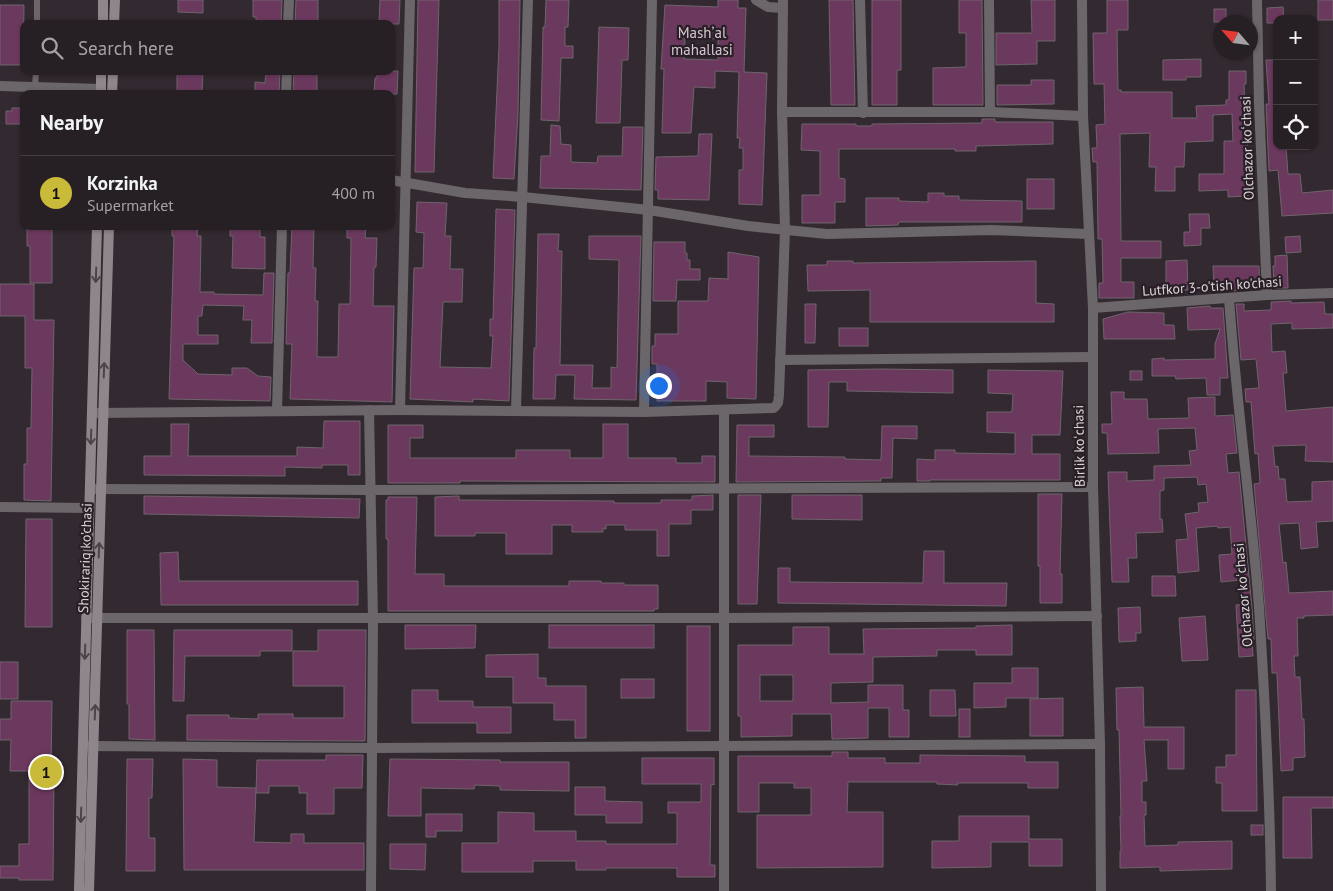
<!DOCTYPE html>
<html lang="en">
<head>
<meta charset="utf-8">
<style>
	:root { --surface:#261f24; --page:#2e272c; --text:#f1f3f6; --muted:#a4a2a6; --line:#423d41; --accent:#caba3a }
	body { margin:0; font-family:"PT Sans",sans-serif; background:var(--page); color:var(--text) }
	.controls { position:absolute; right:15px; top:15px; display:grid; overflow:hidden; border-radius:10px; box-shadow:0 1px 4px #0004 }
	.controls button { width:45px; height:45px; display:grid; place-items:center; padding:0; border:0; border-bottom:1px solid var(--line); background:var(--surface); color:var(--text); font:25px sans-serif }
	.compass { position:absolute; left:1213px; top:15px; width:45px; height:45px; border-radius:50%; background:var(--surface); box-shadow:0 1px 4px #0004; rotate:298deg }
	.you { position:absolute; left:658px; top:385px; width:18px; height:18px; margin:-12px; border:4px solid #fff; border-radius:50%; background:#1a73e8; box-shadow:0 0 0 8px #1a73e833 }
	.badge { display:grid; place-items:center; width:32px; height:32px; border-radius:50%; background:var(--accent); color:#111; font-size:16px; font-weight:700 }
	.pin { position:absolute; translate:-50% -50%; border:2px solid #fff; box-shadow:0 1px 5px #0006 }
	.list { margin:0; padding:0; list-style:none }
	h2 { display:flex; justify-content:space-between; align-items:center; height:65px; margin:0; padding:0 20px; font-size:21px }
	h2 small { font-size:16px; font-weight:400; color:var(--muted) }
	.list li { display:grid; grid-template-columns:32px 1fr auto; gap:15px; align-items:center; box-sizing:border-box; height:75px; padding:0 20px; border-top:1px solid var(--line) }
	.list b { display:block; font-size:19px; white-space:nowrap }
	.list p { margin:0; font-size:16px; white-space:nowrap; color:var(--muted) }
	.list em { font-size:16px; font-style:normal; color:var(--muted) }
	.icon { flex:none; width:28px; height:28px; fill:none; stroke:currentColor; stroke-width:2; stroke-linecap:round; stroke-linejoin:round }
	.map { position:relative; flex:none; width:1333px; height:891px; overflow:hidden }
	.search { position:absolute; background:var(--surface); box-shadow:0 1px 4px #0004; left:20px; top:20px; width:375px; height:55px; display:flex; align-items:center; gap:12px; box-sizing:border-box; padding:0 18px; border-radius:10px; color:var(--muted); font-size:19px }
	.panel { position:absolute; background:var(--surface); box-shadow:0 1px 4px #0004; left:20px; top:90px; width:375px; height:140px; border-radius:10px }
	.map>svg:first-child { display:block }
	.building { fill:#6c395e; stroke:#6f646b; fill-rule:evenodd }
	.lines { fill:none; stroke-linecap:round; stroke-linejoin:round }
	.lane { stroke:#6b6669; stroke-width:6 }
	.street { stroke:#6b6669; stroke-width:10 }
	.secondary { stroke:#8f868c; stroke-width:10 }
	.oneway { stroke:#4d434a }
	.labels { text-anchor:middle; stroke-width:4.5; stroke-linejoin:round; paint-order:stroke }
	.street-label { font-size:14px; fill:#dad4d8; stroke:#291f26 }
	.neighbourhood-label { font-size:15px; fill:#d6c9d1; stroke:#291f26 }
</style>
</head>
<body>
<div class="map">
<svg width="1333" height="891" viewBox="0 0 1333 891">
	<rect width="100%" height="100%" fill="#332930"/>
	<!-- building -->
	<g class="building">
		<polygon points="178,0 203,0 203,13 178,12"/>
		<polygon points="253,0 282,0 281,24 256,24 256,17 253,17"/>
		<polygon points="296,0 318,0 318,24 295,24"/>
		<polygon points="380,0 400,0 399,24 379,24"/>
		<polygon points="418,0 439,0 434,172 415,172"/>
		<polygon points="499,0 520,0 518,114 514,179 493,178 499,46"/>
		<polygon points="546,0 569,0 568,27 565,27 565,46 573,46 573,58 561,58 559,121 541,120 543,27 545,27"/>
		<path d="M718,0H738V8H746L744,72L767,73L762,205L739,204V170H743V148H739L740,138H737L739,72L715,71V88L694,87L691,133H662L664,69H661L665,5L718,7ZM685,38L718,39V60L684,59Z"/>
		<polygon points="829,0 853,0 855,105 831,105"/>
		<polygon points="872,0 901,0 901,70 897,70 897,105 872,105"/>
		<polygon points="959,0 982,0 983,105 933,105 933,68 966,67 966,33 959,33"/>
		<polygon points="1031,0 1055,0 1055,41 1037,41 1037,64 996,65 996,33 1032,33"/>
		<polygon points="1107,0 1128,0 1128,30 1117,30 1118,90 1121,90 1121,92 1172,92 1172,118 1197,118 1196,106 1226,105 1226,100 1229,100 1229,71 1246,71 1246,84 1244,84 1245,120 1247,120 1248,196 1228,197 1228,190 1199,191 1199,174 1224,174 1224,141 1233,141 1232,114 1213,115 1213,141 1185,142 1184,167 1175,167 1175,191 1155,191 1156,167 1149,167 1150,133 1120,134 1121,241 1161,241 1161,258 1121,258 1121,282 1134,282 1134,298 1099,298 1099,283 1103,283 1102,239 1098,239 1097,162 1093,162 1092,148 1097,148 1096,125 1105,124 1104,84 1094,84 1093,33 1107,33"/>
		<rect x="1318" y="0" width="15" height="20"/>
		<polygon points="0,5 24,5 23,65 0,65"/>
		<polygon points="1283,7 1284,19 1277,19 1277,23 1267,23 1267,8"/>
		<rect x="1214" y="9" width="12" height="13"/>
		<polygon points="599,27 629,28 628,60 622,60 620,123 596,123"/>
		<polygon points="1201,59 1201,77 1186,77 1186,80 1163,80 1163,60"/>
		<polygon points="1266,60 1277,60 1277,146 1286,146 1288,174 1300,174 1302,193 1333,190 1333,213 1282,216 1278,170 1269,171 1266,104 1269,104"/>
		<polygon points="177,71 203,71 202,94 177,94"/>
		<polygon points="266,71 280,71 279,94 255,94 255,82 265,83"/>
		<polygon points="294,71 317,71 317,94 293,94"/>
		<polygon points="377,71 398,71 397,94 374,94 375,78 377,78"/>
		<polygon points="1031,80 1054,80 1054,104 997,105 997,85 1031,85"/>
		<polygon points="12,108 24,108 24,124 6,124 6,111 12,111"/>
		<polygon points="982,119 995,119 995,122 1053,122 1053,144 976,146 976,151 955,151 955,149 839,149 839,178 845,179 845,202 835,202 835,223 802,223 802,195 820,195 820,151 801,150 802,124 856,124 856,126 872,126 872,124 982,123"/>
		<polygon points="551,125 560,126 561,144 571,145 571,162 597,163 598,156 622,156 623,127 643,127 641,190 540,188 541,156 550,156"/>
		<polygon points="699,134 712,134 709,200 658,199 658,190 655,190 656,157 698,156"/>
		<rect x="1027" y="179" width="27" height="30"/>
		<polygon points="928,193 944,193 944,196 959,196 959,200 1022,201 1022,222 899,222 898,225 866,226 866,198 899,198 899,201 928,202"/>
		<polygon points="417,202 447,203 445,236 451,236 450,269 463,269 462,302 443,302 440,367 491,368 493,336 490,336 490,319 493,319 496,209 515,210 509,401 473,399 473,402 410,399 414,268 423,268 424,233 416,232"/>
		<polygon points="1189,214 1209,214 1210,228 1201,228 1201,245 1184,246 1184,232 1190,232"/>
		<polygon points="27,226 52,226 52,283 30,283 30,246 27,246"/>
		<polygon points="172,226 198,226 197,236 201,236 200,292 214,292 214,294 263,295 264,273 274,273 272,343 251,343 252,320 243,320 244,306 203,305 202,316 198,316 198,335 218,335 218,344 183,344 183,360 198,374 232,375 232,368 247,368 258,376 271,377 270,401 169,399 174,236 172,236"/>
		<polygon points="230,226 260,226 260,237 265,237 265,269 232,268 233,236 230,236"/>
		<polygon points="292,226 314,226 313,268 316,268 315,301 318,301 317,357 338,357 339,304 350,304 351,238 347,238 347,226 366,226 365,238 377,238 376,267 374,267 373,306 394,306 392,402 290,399 292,344 286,344 288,273 290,273"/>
		<polygon points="538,234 559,234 558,251 562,251 560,365 593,365 592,388 611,388 611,367 617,368 619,260 589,259 589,236 641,236 636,400 574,399 575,375 556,375 555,399 533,399 534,348 536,348"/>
		<polygon points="1300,236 1301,252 1286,253 1285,237"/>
		<polygon points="654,242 685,242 685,253 687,253 687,260 690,260 690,269 700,269 700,280 677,280 676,301 653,301"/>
		<polygon points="728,252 759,257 756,399 727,398 727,382 706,381 706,401 657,401 657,364 652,364 652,346 655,346 655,334 678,334 678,301 708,301 709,278 728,279"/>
		<polygon points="1287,255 1288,288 1274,288 1273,266 1275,266 1275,256"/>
		<polygon points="1187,260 1188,290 1166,290 1166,261"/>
		<polygon points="827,261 853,261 853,263 1036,261 1036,303 1054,304 1054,322 870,322 870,290 808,291 807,265 827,265"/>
		<polygon points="1213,266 1259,266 1260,287 1243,288 1243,290 1233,291 1233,287 1214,287"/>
		<polygon points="0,284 34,284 34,320 54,320 51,501 24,500 24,464 27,464 27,428 31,428 32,368 25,368 25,316 0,316"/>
		<polygon points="1291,301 1291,303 1324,302 1325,314 1333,314 1333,328 1292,329 1292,323 1271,324 1272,352 1285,351 1287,373 1283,373 1286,411 1333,407 1333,462 1305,461 1306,445 1273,446 1275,467 1278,466 1279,479 1285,479 1287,502 1312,501 1312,482 1333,481 1333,521 1316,522 1318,547 1301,549 1299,523 1279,524 1283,563 1286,562 1289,593 1333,591 1333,615 1304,616 1304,618 1297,618 1298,656 1294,656 1295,677 1300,677 1302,719 1304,719 1305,757 1293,758 1293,770 1281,771 1277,673 1272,673 1271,639 1268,639 1254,484 1260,483 1258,453 1255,454 1251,402 1246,402 1245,389 1259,388 1256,359 1241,360 1236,304 1244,304 1244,311 1271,310 1271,302"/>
		<polygon points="805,304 816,304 815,343 805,343"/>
		<polygon points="1210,306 1210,308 1223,308 1228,378 1220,378 1220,395 1207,395 1206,378 1176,379 1175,376 1152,376 1152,359 1164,358 1164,360 1215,359 1215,344 1220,329 1188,330 1187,308"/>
		<polygon points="1128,312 1164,313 1164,325 1174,325 1175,339 1104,339 1103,319"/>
		<rect x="839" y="328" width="29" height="18"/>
		<polygon points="883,369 953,370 953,393 847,391 847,382 829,382 828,427 808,427 808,370"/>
		<polygon points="988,370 1063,371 1060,435 1032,435 1032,454 1060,454 1060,480 930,480 930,481 917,481 917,459 935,460 935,450 955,450 955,453 1015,454 1015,433 987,432 987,412 1012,412 1013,394 988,393"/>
		<rect x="1130" y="371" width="12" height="9"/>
		<polygon points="1111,392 1124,392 1124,399 1147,399 1148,419 1189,418 1188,398 1215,397 1215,416 1233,415 1237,453 1226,454 1228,473 1239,472 1252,608 1254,640 1252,640 1253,656 1239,657 1236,605 1242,604 1240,580 1221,582 1219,555 1232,554 1230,527 1218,528 1217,526 1196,528 1199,571 1178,573 1176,540 1188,539 1185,514 1199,512 1198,503 1208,502 1206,484 1198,485 1197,477 1164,478 1164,490 1160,491 1160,519 1162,519 1163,532 1136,533 1137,558 1128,558 1129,582 1112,582 1108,472 1127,472 1127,481 1154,480 1154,466 1191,465 1189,451 1197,450 1195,428 1158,429 1159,453 1108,454 1107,433 1102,433 1102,424 1112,424"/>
		<polygon points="324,421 360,421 360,475 348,475 348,465 322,465 322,468 285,467 285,476 144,475 144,456 171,456 171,424 189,424 188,456 297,456 297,447 323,448"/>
		<polygon points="603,424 628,424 628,458 676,458 676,463 702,463 702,456 715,456 715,482 460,481 460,483 388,483 388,425 423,425 423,438 410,438 410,458 516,458 516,450 570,450 570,458 603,458"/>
		<polygon points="737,425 774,425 774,437 749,437 749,456 845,457 845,459 881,460 882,426 917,426 917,439 893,438 892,478 881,478 881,481 736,482"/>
		<polygon points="1038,494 1062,494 1060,574 1062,574 1062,603 1040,603 1040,566 1038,566"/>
		<polygon points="713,495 713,510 691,510 691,524 669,524 669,556 657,556 657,530 625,530 625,525 606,525 606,529 603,528 603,532 572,532 572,525 552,525 552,554 506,554 506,533 475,533 475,536 435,536 435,497 459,496 459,500 614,501 614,503 661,503 661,500 692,500 692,496"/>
		<polygon points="738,495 761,495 757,604 738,604"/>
		<polygon points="792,495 862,495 862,520 792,519"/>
		<polygon points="144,496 360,499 359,518 144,514"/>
		<polygon points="388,497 417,497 415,574 444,574 444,586 569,586 569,581 601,581 601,583 624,583 624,585 658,585 658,609 654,609 654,611 388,611 388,539 386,539 386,500 388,500"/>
		<polygon points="26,519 52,519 52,627 25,627"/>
		<polygon points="924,551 944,551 944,583 1007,583 1006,606 778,603 778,568 790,568 790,582 923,583"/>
		<polygon points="178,552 179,581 358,581 358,605 161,605 160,553"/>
		<polygon points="1152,576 1175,576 1176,596 1152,596"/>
		<polygon points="1140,607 1141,633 1136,633 1136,641 1119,642 1118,608"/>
		<polygon points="1205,616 1208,660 1182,661 1179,618"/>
		<polygon points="405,625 476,625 475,648 405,649"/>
		<rect x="549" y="625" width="105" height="23"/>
		<path d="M1012,625V655H976V650H937V656L873,657V682L831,683V703L868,702V685H903V710H909V737H889V708H868V738L832,739L831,714H792V736L741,737V716H738V645H793V627H829V654H864L863,629L976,628V626ZM760,675H793V701H760Z"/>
		<rect x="687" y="626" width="23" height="105"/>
		<polygon points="127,630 154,630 155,740 129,739 129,704 127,704"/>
		<polygon points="174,630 292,630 292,651 260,651 260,656 185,656 184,701 173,701"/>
		<polygon points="318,630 366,630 365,741 187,740 187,715 229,715 229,718 258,719 258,714 293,714 293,718 344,718 344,686 293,686 293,651 318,651"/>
		<polygon points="538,654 538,678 546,678 546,686 586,686 586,738 575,738 575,720 554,720 554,703 513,703 513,677 486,677 486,655"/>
		<rect x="0" y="662" width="18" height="37"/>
		<polygon points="1012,668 1038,668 1038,698 1006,698 1006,707 974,708 974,683 1012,683"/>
		<rect x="621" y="679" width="33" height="19"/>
		<polygon points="1143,687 1144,727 1184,727 1184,769 1168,769 1168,740 1144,740 1147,781 1142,781 1142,802 1146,802 1146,815 1144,815 1145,846 1178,845 1178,842 1232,841 1232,869 1160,871 1160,867 1120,868 1120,851 1121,851 1120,816 1121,816 1119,730 1117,730 1116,688"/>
		<polygon points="412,690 438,690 438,701 473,701 473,707 511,707 511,733 477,733 477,723 412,723"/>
		<polygon points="930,690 955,690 956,716 930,716"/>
		<polygon points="1236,690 1256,690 1257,811 1222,811 1222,783 1216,783 1216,767 1226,767 1226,755 1236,755"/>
		<polygon points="1063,698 1063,736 1030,736 1030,699"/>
		<polygon points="11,701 52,701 51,772 54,772 53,880 19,880 19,878 0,878 0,866 19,866 19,844 29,844 29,771 10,771 11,740 0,740 0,719 11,719"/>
		<rect x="959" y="709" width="11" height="28"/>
		<polygon points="832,752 848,752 848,758 885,758 885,763 920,763 920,755 1025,756 1025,762 1058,762 1058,788 1028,788 1028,783 957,783 958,785 937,784 937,782 848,782 847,812 883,812 883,867 757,868 757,815 811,815 811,788 794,788 794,783 759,783 759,812 738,812 738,756 832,756"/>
		<polygon points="326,755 363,755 362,788 334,788 334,814 307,814 307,793 299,793 299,786 269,786 269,793 256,793 257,760 326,760"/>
		<polygon points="642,758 714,758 714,785 711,784 710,865 715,865 715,877 677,877 677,868 606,868 606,870 576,870 576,861 533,861 533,872 462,872 462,843 498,843 498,812 534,813 534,831 576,831 576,841 606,841 606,844 677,844 677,813 668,813 668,802 701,802 701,784 642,784"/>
		<polygon points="127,759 153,759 152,798 149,798 149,838 155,838 155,871 126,871"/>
		<polygon points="183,759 217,760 217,787 256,788 254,842 291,843 291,834 304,834 304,843 364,843 364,870 184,870"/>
		<polygon points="390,759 500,760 500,762 569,762 569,791 500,790 500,786 475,785 474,789 421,788 421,816 388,816"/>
		<polygon points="575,787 605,787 605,801 642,802 642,823 606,823 606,815 575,815"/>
		<polygon points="1283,797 1333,797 1333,808 1311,808 1312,858 1283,858"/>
		<polygon points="426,814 462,814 462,831 436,831 436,837 426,837"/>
		<polygon points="959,816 1029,816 1029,839 1062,839 1062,866 1029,866 1029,842 991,842 991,867 932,868 932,841 959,841"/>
		<rect x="1251" y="825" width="12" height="10"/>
		<polygon points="390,844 426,844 425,870 390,869"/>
	</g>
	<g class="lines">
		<!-- lane -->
		<g class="lane">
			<polyline points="37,24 37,0"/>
			<polyline points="35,87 36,71"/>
		</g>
		<!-- street -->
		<g class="street">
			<polyline points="756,0 768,7 783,8"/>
			<polyline points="860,0 863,113"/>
			<polyline points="989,0 990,112"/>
			<polyline points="1082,0 1083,116 1093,308 1093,487 1100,744 1101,891"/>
			<polyline points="1257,0 1259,102 1267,295"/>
			<polyline points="288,24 289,0"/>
			<polyline points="0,86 101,89"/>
			<polyline points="286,94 287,71"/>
			<polyline points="782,112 990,112 1083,116"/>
			<polyline points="391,180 465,193 523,197 649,210 748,226 827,234 991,230 1088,234"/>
			<path d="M1229,298C1236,402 1251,504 1259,607C1265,702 1270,796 1271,891"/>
			<polyline points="1093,308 1267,295 1333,293"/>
			<polyline points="780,360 1092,357"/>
			<polyline points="369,410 373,619 371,891"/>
			<polyline points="400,410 410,0"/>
			<polyline points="516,410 528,0"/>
			<polyline points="277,411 282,226"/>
			<polyline points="644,412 652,0"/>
			<polyline points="95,413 400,410 644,412 774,408 778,403 779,395 785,230 782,112 783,0"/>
			<polyline points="93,489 370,490 1093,487"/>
			<polyline points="0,507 89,508"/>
			<polyline points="86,618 724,618 1097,616"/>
			<polyline points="86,746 373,748 1100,744"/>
			<polyline points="724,891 724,410"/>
		</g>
		<!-- secondary -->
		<g class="secondary">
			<polyline points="103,24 103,0"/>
			<polyline points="114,24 115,0"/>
			<polyline points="101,94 101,71"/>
			<polyline points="112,94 113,71"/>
			<polyline points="79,891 97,226"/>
			<polyline points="89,891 109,226"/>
		</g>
	</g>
	<!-- one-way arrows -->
	<defs><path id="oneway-shaft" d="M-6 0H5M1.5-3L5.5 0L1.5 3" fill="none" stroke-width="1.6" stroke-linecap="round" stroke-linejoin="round" transform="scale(1.25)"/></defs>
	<g class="oneway">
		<use href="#oneway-shaft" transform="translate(96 275) rotate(92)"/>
		<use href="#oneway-shaft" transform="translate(104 370) rotate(-88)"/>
		<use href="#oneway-shaft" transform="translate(91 437) rotate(92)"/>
		<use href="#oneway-shaft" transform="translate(99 550) rotate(-88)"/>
		<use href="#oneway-shaft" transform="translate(85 652) rotate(92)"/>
		<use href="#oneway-shaft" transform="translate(95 712) rotate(-88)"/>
		<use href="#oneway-shaft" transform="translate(81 815) rotate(92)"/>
	</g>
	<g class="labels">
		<!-- street labels -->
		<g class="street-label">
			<text transform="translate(1247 148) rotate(-92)" y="5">Olchazor koʻchasi</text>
			<text transform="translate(1212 286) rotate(-4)" y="5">Lutfkor 3-o'tish ko'chasi</text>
			<text transform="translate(1079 446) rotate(-91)" y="5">Birlik koʻchasi</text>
			<text transform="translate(85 558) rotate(-88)" y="5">Shokirariq ko'chasi</text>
			<text transform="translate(1243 595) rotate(-95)" y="5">Olchazor koʻchasi</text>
		</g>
		<!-- neighbourhood labels -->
		<g class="neighbourhood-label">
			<text x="702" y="38">Mashʼal<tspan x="702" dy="17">mahallasi</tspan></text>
		</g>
	</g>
</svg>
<div class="controls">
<button>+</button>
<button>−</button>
<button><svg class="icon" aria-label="locate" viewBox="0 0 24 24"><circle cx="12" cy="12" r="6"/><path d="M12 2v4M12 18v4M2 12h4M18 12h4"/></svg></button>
</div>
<svg class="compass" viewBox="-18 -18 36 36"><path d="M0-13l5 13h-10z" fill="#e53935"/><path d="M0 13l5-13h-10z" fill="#a4a2a6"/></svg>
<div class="you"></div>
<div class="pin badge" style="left:46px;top:772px">1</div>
<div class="search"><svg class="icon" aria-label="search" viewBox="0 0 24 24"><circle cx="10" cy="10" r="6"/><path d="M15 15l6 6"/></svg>Search here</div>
<section class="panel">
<h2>Nearby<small></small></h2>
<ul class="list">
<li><span class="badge">1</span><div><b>Korzinka</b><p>Supermarket</p></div><em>400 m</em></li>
</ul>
</section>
</div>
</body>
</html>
